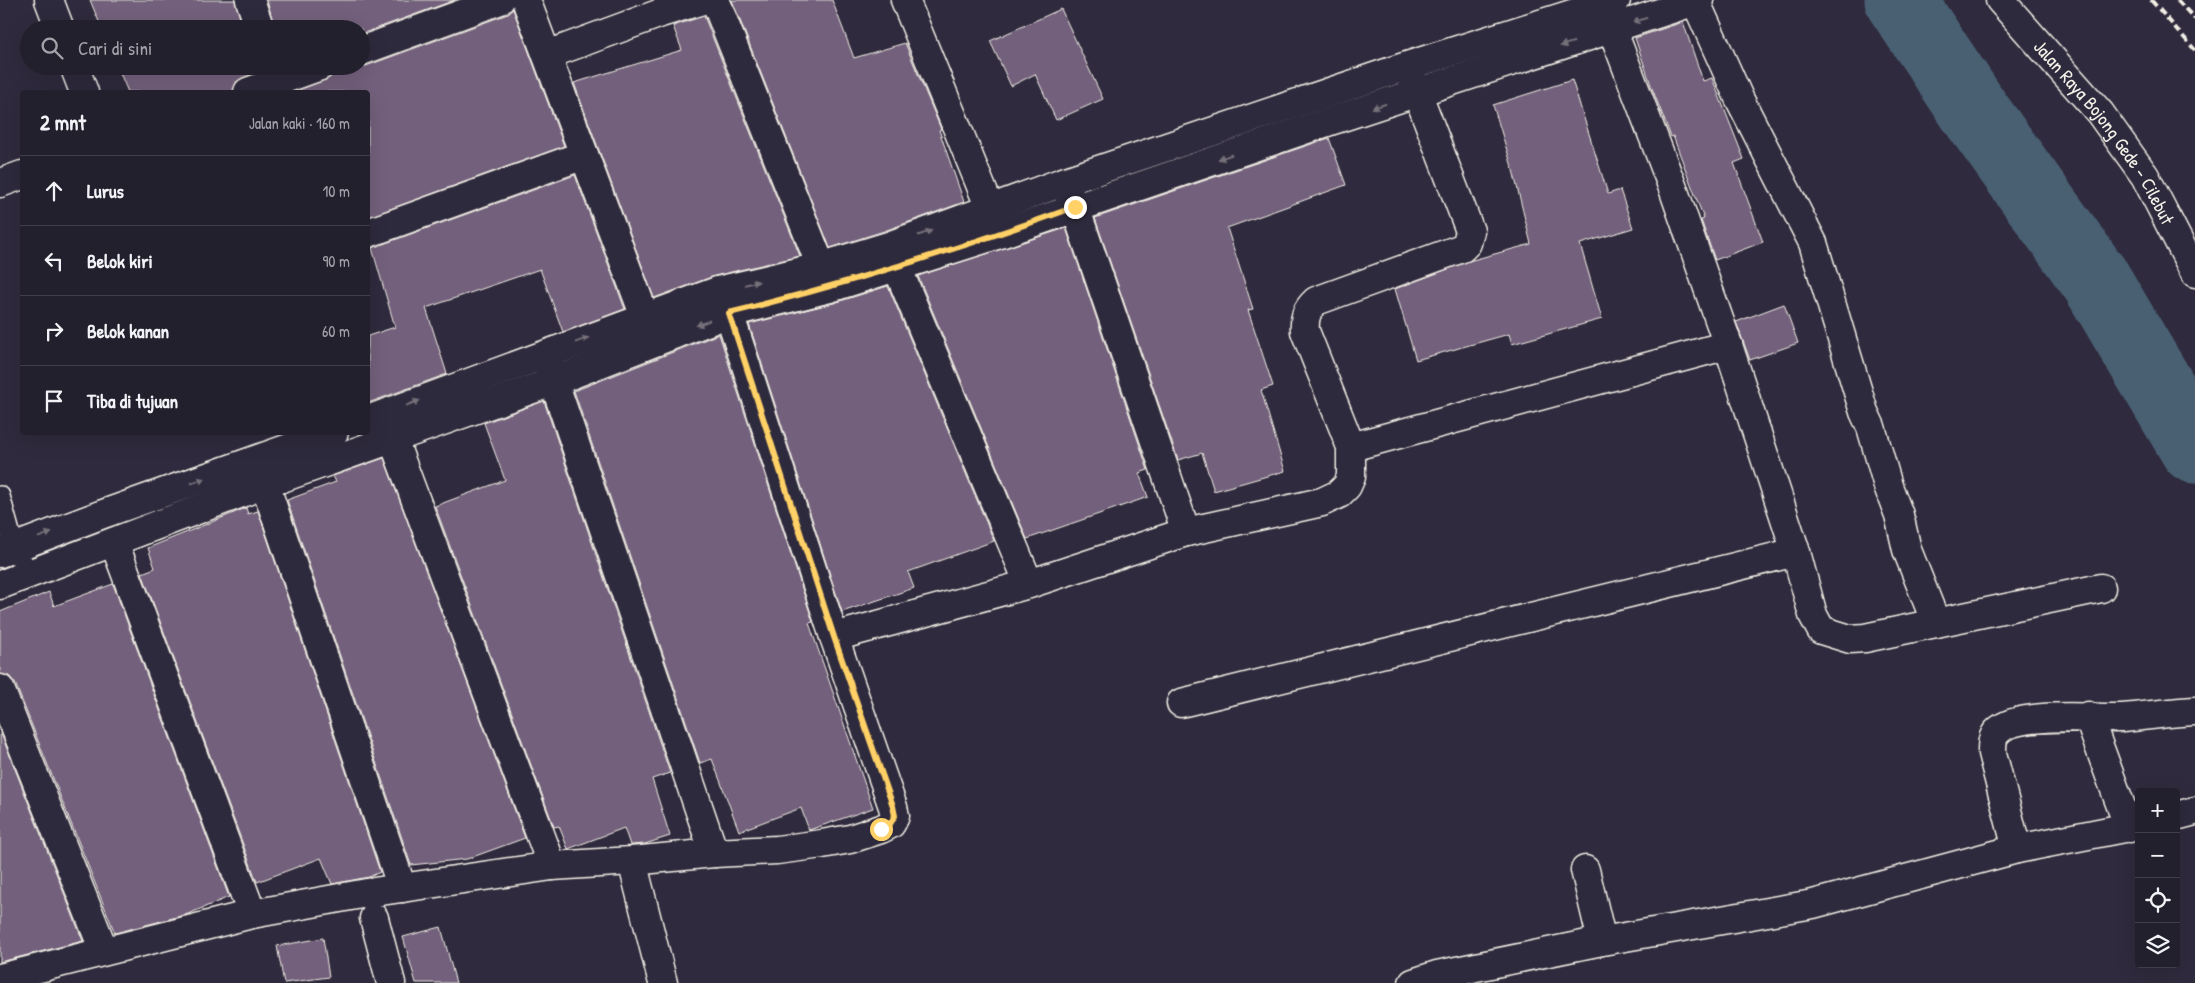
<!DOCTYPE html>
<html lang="id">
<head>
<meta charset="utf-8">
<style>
	:root { --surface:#23202e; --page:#2b2836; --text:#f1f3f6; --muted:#a3a3aa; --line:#403e4a }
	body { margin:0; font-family:"Patrick Hand",sans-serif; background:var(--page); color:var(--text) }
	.controls { position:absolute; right:15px; bottom:15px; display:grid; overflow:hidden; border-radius:5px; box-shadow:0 5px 20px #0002 }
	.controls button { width:45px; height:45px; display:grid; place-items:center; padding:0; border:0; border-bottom:1px solid var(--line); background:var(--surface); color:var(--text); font:25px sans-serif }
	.stop { position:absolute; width:15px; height:15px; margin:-11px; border:4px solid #ffd166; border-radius:50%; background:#fff }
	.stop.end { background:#ffd166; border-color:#fff; box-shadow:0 1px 5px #0008 }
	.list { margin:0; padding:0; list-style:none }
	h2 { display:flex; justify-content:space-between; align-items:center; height:65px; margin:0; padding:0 20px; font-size:21px }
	h2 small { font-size:16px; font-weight:400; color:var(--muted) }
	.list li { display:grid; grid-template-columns:32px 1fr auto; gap:15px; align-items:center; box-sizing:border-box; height:70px; padding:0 20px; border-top:1px solid var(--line) }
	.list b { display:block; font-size:19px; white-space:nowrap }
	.list em { font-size:16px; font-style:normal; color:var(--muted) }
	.icon { flex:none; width:28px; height:28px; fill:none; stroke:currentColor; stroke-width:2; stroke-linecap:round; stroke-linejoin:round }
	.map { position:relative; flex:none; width:2195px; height:983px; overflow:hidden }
	.search { position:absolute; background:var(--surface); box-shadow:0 5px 20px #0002; left:20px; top:20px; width:350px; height:55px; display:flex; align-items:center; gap:12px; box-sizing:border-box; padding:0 18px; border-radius:28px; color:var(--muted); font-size:19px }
	.panel { position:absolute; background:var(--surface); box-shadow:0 5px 20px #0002; left:20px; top:90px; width:350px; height:345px; border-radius:5px }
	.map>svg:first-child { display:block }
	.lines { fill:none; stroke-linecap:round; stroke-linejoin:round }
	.river { stroke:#496173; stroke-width:71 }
	.building { fill:#73617b; stroke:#f4f1e8 }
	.service-casing { stroke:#f4f1e8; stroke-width:22 }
	.minor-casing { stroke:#f4f1e8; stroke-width:31 }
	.secondary-casing { stroke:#f4f1e8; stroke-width:31 }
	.service { stroke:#2f2a3d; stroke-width:19 }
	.minor { stroke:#2f2a3d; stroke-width:28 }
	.secondary { stroke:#2f2a3d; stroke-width:28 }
	.rail { stroke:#f4f1e8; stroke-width:4; stroke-dasharray:8 4; stroke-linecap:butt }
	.oneway { fill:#747079 }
	.route { stroke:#ffd166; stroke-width:6 }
	.labels { text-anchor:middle; stroke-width:4.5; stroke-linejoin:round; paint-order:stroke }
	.street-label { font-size:19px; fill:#f4f1e8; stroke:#2f2a3d }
</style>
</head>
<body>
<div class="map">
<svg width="2195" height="983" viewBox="0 0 2195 983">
	<rect width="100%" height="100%" fill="#2f2a3d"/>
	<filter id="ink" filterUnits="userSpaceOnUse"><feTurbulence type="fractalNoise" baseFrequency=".02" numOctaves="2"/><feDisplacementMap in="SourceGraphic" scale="10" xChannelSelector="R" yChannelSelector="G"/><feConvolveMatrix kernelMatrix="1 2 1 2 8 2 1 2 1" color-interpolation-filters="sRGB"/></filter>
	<g filter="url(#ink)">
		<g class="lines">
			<!-- river -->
			<polyline class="river" points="1900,0 1977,115 2097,282 2195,448"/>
		</g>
		<!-- building -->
		<g class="building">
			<polygon points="90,0 235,0 243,29 102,29"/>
			<polygon points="267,0 455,0 361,34 361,29 275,29"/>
			<polygon points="732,0 832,0 854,58 905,43 941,129 939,130 964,202 884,231 830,248"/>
			<polygon points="513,9 564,146 368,217 368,92 293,92 326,80 332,76 335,66 366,66 505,15"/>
			<polygon points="1061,9 1103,99 1056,120 1035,74 1011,86 990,41"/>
			<polygon points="704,16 800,256 714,276 654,298 574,83 682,50 673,26"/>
			<polygon points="1683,22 1703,81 1712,78 1744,159 1734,163 1763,242 1715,260 1701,220 1704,219 1673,136 1671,137 1652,88 1635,38"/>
			<polygon points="117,66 273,66 242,78 236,82 233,92 128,92"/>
			<polygon points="1572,80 1608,194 1620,190 1633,228 1580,244 1602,319 1512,344 1509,334 1416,360 1395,289 1469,261 1531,244 1513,170 1493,105"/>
			<polygon points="1329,138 1346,185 1227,228 1253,309 1248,310 1273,386 1261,390 1285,471 1214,491 1202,453 1178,460 1095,218"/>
			<polygon points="575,175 625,309 563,332 540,269 426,308 447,374 368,403 368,336 395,327 372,248"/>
			<polygon points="1066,228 1148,470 1139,473 1148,497 1027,539 918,276"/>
			<polygon points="888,286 994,541 908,572 914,588 842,612 749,324 834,303"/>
			<polygon points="1784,304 1798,343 1750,360 1736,322"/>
			<polygon points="719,334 813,622 809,623 873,808 809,830 801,808 739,831 712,759 700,763 574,391"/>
			<polygon points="544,401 670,773 652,779 670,836 645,844 630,845 624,828 568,849 559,826 554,827 435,506 505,480 484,423"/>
			<polygon points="384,458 525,838 467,859 411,865 287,500 336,482 333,476"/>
			<polygon points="246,508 248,514 258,511 380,872 369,877 332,884 321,858 257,882 142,573 155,568 148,548"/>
			<polygon points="113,584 229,897 188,914 115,933 15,683 9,676 0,674 0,612 49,592 54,606"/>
			<polygon points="0,731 83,941 0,962"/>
			<polygon points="441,927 456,983 416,983 403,937"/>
			<polygon points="323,938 329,977 284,983 277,946"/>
		</g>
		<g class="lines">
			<!-- service casing -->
			<g class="service-casing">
				<polyline id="service" points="0,496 14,547 29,573"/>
			</g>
			<!-- minor casing -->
			<g class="minor-casing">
				<g id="minor">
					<polyline points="49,0 60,29"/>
					<polyline points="250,0 260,29"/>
					<polyline points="526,0 651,333"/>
					<polyline points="715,0 828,284"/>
					<polyline points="905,0 998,228"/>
					<polyline points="1695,0 1739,98 1813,243 1864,412 1871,427 1888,486 1899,515 1907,550 1936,623"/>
					<polyline points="1606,13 1674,191 1728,345 1796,552 1813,615 1821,630 1850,639 1865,638 2101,588"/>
					<polyline points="361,51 500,0"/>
					<polyline points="547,55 661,13 703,0"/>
					<polyline points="74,66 84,92"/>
					<polyline points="248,92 320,66"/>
					<polyline points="0,183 22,175"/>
					<polyline points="1067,190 1075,207 1186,532"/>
					<polyline points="368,233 584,155"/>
					<polyline points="890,250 1029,584"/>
					<polyline points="548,364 714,853"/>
					<polyline points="368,420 718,291 820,267 889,246 1063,182 1407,66 1616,0"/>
					<polyline points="387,423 552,866"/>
					<polyline points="1351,447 1728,345"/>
					<polyline points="265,484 402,888"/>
					<polyline points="114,542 252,914"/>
					<polyline points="0,553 103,514 334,432"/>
					<polyline points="0,585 265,484 555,381 729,313 830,288 1000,234 1330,121 1699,0"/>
					<path d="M834,637L1029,584L1186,532L1322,502L1339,494L1347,486L1351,477V447L1305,331C1304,318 1306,310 1316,301L1462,248L1467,243L1470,231L1411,76"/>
					<polyline points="0,689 104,951"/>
					<polyline points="1181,703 1796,552"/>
					<polyline points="2088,716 2129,828"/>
					<polyline points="2176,816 2195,811"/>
					<path d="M2017,849L1992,753C1992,745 1992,736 1998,731C2017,711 2096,719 2122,718C2147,716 2171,712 2195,711"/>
					<polyline points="632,861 663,983"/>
					<polyline points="1585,870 1602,941"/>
					<polyline points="374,918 391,983"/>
					<polyline points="0,978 252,914 367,893 552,866 632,861 714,853 777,850 822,844 850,839 881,829 891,824 895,816 893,807 834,637 729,313 718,291"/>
					<polyline points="1413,983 1437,975 1602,941 1813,904 2017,849 2139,825"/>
				</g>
			</g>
			<!-- secondary casing -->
			<g class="secondary-casing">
				<g id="secondary">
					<path id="s1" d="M2000,0L2100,113L2145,176L2195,273"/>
				</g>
			</g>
			<!-- service -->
			<use href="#service" class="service"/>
			<!-- minor -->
			<use href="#minor" class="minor"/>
			<!-- secondary -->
			<use href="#secondary" class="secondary"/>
			<!-- rail -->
			<g class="rail">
				<polyline points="2151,0 2195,50"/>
				<polyline points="2177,0 2195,19"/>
			</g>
		</g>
		<!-- one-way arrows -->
		<defs><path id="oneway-solid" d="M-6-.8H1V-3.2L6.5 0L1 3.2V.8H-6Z" transform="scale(1.25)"/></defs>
		<g class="oneway">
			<use href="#oneway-solid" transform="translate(1640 20) rotate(163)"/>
			<use href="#oneway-solid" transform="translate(1567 44) rotate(162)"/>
			<use href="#oneway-solid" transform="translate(1379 106) rotate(163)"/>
			<use href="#oneway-solid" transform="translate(1225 157) rotate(161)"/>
			<use href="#oneway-solid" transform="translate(925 233) rotate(-19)"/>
			<use href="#oneway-solid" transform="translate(752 283) rotate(-13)"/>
			<use href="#oneway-solid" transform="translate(703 323) rotate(159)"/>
			<use href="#oneway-solid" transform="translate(582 340) rotate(-20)"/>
			<use href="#oneway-solid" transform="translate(413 403) rotate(-21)"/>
			<use href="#oneway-solid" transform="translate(198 481) rotate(-19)"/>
			<use href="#oneway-solid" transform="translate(45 535) rotate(-20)"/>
		</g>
	</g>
	<g class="lines" filter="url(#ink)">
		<!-- route -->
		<path class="route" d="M881,829L890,824L895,816L893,806L834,637L729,313C846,284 962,248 1075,207"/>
	</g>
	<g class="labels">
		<!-- street labels -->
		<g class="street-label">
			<text dy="7" stroke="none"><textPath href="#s1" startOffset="169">Jalan Raya Bojong Gede - Cilebut</textPath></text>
		</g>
	</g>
</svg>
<div class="controls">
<button>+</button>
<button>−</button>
<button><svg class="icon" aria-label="locate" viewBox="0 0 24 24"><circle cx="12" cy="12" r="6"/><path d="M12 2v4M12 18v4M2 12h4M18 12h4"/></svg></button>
<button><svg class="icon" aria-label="layers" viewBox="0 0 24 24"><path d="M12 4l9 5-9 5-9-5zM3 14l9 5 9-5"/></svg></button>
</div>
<div class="stop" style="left:881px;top:829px"></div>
<div class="stop end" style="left:1075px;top:207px"></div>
<div class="search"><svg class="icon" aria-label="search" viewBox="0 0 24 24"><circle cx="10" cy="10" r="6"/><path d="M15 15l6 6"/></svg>Cari di sini</div>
<section class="panel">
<h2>2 mnt<small>Jalan kaki · 160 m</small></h2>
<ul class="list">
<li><svg class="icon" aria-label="ahead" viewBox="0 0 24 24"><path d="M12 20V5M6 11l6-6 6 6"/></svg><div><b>Lurus</b></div><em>10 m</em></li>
<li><svg class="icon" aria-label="left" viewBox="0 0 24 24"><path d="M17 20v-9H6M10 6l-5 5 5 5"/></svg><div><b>Belok kiri</b></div><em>90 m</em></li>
<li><svg class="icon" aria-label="right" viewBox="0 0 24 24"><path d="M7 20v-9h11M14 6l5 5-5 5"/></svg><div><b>Belok kanan</b></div><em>60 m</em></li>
<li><svg class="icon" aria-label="arrive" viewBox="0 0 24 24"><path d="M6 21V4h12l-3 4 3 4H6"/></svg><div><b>Tiba di tujuan</b></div></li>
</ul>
</section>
</div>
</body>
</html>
